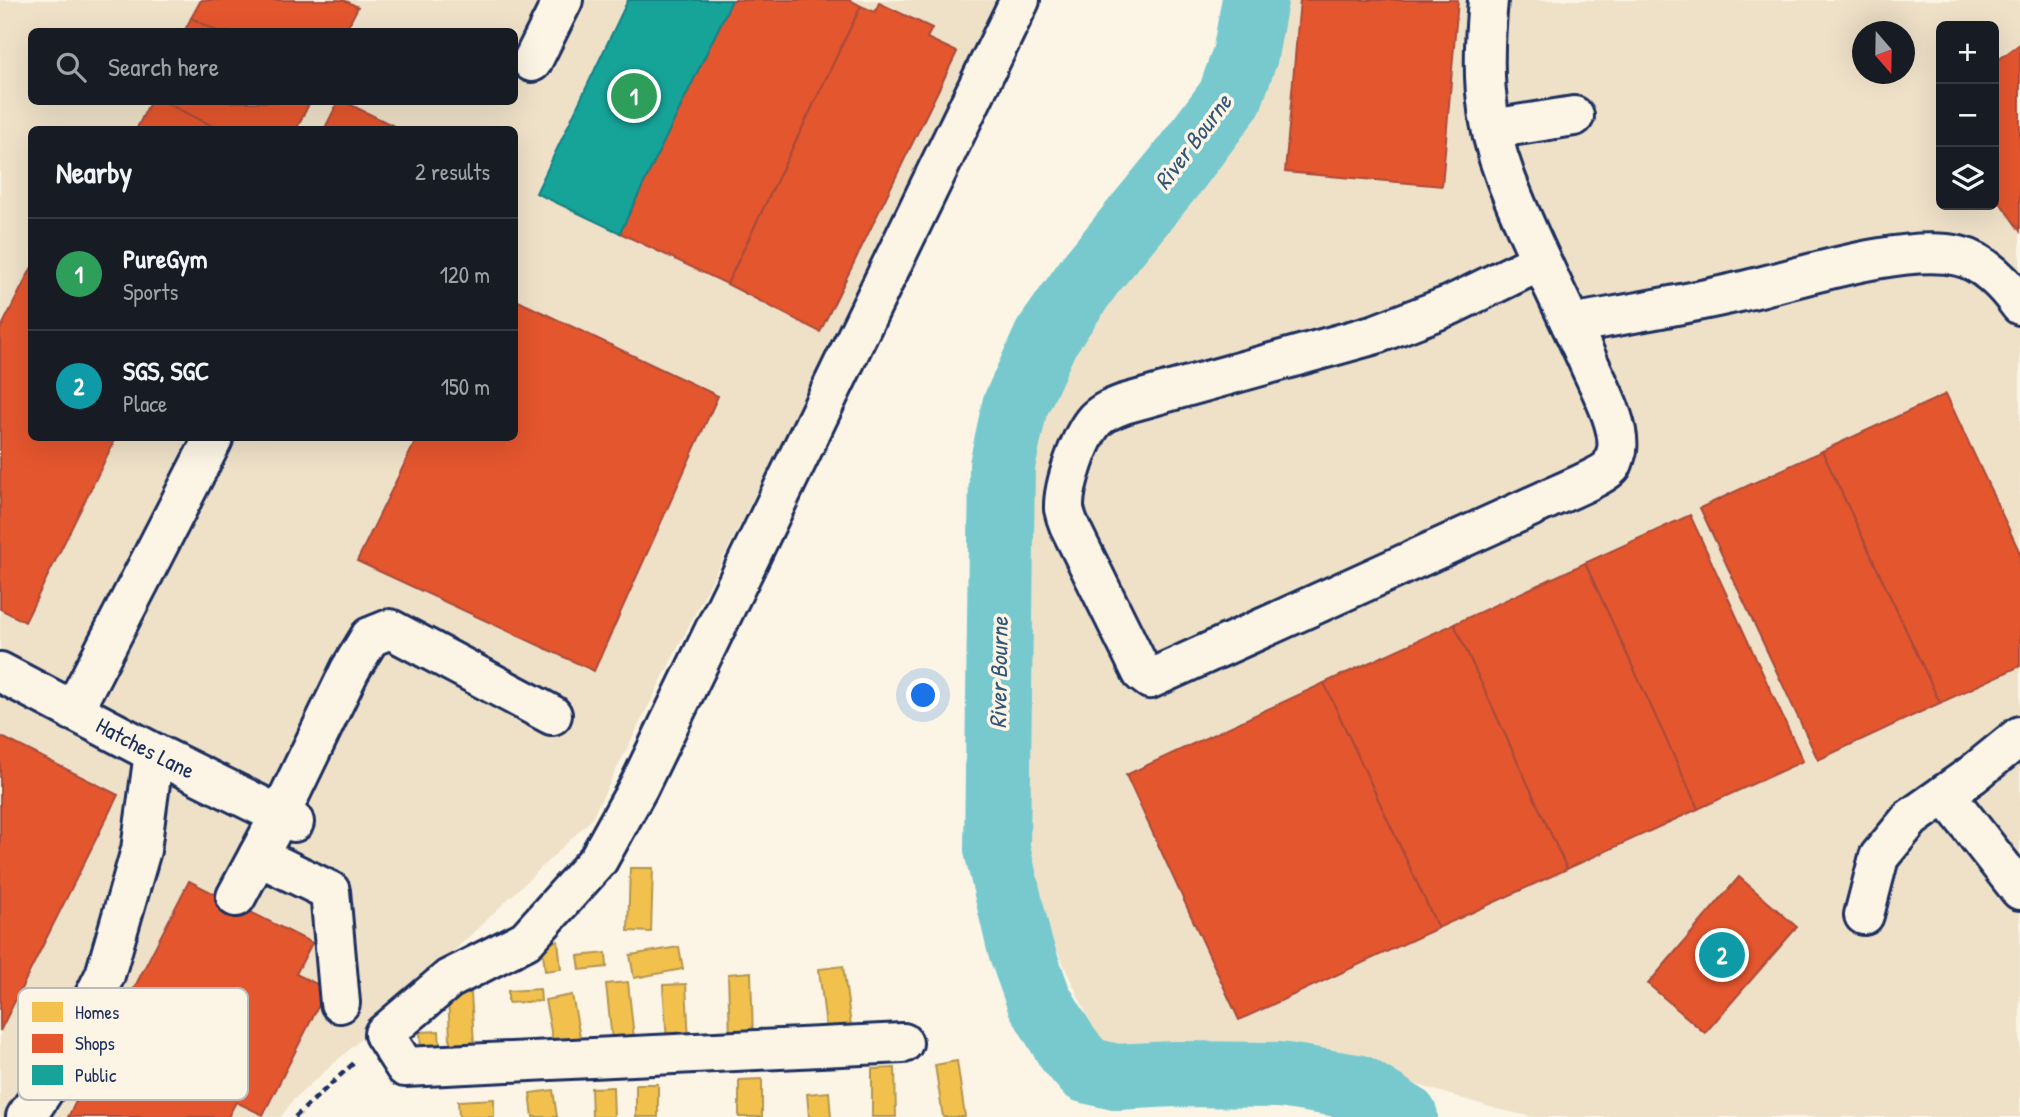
<!DOCTYPE html>
<html lang="en">
<head>
<meta charset="utf-8">
<style>
	:root { --surface:#171b24; --page:#20242c; --text:#f1f3f6; --muted:#9ea1a6; --line:#363941; --accent:#d1495b }
	body { margin:0; font-family:"Patrick Hand",sans-serif; background:var(--page); color:var(--text) }
	.controls { position:absolute; right:21px; top:21px; display:grid; overflow:hidden; border-radius:10px; box-shadow:0 7px 28px #0002 }
	.controls button { width:63px; height:63px; display:grid; place-items:center; padding:0; border:0; border-bottom:2px solid var(--line); background:var(--surface); color:var(--text); font:35px sans-serif }
	.compass { position:absolute; left:1852px; top:21px; width:63px; height:63px; border-radius:50%; background:var(--surface); box-shadow:0 7px 28px #0002; rotate:160deg }
	.you { position:absolute; left:924px; top:696px; width:24px; height:24px; margin:-18px; border:5px solid #fff; border-radius:50%; background:#1a73e8; box-shadow:0 0 0 10px #1a73e833 }
	.badge { display:grid; place-items:center; width:46px; height:46px; border-radius:50%; background:var(--accent); color:#fff; font-size:23px; font-weight:700 }
	.pin { position:absolute; translate:-50% -50%; border:4px solid #fff; box-shadow:0 2px 7px #0006 }
	.list { margin:0; padding:0; list-style:none }
	h2 { display:flex; justify-content:space-between; align-items:center; height:91px; margin:0; padding:0 28px; font-size:30px }
	h2 small { font-size:23px; font-weight:400; color:var(--muted) }
	.list li { display:grid; grid-template-columns:46px 1fr auto; gap:21px; align-items:center; box-sizing:border-box; height:112px; padding:0 28px; border-top:2px solid var(--line) }
	.list b { display:block; font-size:26px; white-space:nowrap }
	.list p { margin:0; font-size:23px; white-space:nowrap; color:var(--muted) }
	.list em { font-size:23px; font-style:normal; color:var(--muted) }
	.icon { flex:none; width:38px; height:38px; fill:none; stroke:currentColor; stroke-width:2; stroke-linecap:round; stroke-linejoin:round }
	.map { position:relative; flex:none; width:2020px; height:1117px; overflow:hidden }
	.search { position:absolute; background:var(--surface); box-shadow:0 7px 28px #0002; left:28px; top:28px; width:490px; height:77px; display:flex; align-items:center; gap:18px; box-sizing:border-box; padding:0 24px; border-radius:10px; color:var(--muted); font-size:26px }
	.panel { position:absolute; background:var(--surface); box-shadow:0 7px 28px #0002; left:28px; top:126px; width:490px; height:315px; border-radius:10px }
	.map>svg:first-child { display:block }
	.built { fill:#efe1c8; fill-rule:evenodd }
	.homes { fill:#f2c14e; stroke:#b29553; stroke-width:2 }
	.shops { fill:#e4572e; stroke:#a84b3c; stroke-width:2 }
	.public { fill:#17a398; stroke:#188087; stroke-width:2 }
	.lines { fill:none; stroke-linecap:round; stroke-linejoin:round }
	.river { stroke:#77c9ce; stroke-width:66 }
	.minor-casing { stroke:#1b2f5e; stroke-width:44 }
	.path { stroke:#1b2f5e; stroke-width:4.5; stroke-dasharray:7 5; stroke-linecap:butt }
	.minor { stroke:#fcf5e5; stroke-width:38 }
	.labels { text-anchor:middle; stroke-width:7; stroke-linejoin:round; paint-order:stroke }
	.street-label { font-size:23px; fill:#1b2f5e; stroke:#fcf5e5 }
	.water-label { font-size:24px; font-style:italic; fill:#32567a; stroke:#fcf5e5 }
	.key { fill:#fcf5e5; stroke:#b8babc; stroke-width:2 }
	.key-label { font-size:19px; fill:#1b2f5e }
</style>
</head>
<body>
<div class="map">
<svg width="2020" height="1117" viewBox="0 0 2020 1117">
	<rect width="100%" height="100%" fill="#fcf5e5"/>
	<filter id="ink" filterUnits="userSpaceOnUse"><feTurbulence type="fractalNoise" baseFrequency=".0143" numOctaves="2"/><feDisplacementMap in="SourceGraphic" scale="14" xChannelSelector="R" yChannelSelector="G"/><feConvolveMatrix kernelMatrix="1 2 1 2 8 2 1 2 1" color-interpolation-filters="sRGB"/></filter>
	<g filter="url(#ink)">
		<!-- built -->
		<g class="built">
			<path d="M0,0H1005L591,820L369,1032L293,1100L281,1117H0ZM32,32H514V102H32ZM32,130H514V438H32Z"/>
			<path d="M1268,0H2020V1117H1533L1497,1109L1292,1047L1103,1049L1011,852L1012,613L1026,408L1237,104L1269,15ZM1941,26H1994V205H1941ZM1862,32H1904V74H1862Z"/>
		</g>
		<!-- homes -->
		<g class="homes">
			<polygon points="630,868 653,868 651,932 628,931"/>
			<polygon points="558,941 561,969 545,971 542,943"/>
			<polygon points="679,947 683,969 634,978 630,955"/>
			<polygon points="606,953 607,967 580,970 578,956"/>
			<polygon points="843,966 852,1033 827,1036 819,969"/>
			<polygon points="751,972 753,1036 730,1037 728,974"/>
			<polygon points="628,982 634,1038 612,1040 606,984"/>
			<polygon points="686,984 689,1041 667,1042 663,985"/>
			<polygon points="540,989 541,1001 508,1003 508,991"/>
			<polygon points="471,992 475,1061 451,1063 448,993"/>
			<polygon points="572,995 583,1053 556,1057 545,1000"/>
			<polygon points="439,1031 440,1049 421,1049 420,1032"/>
			<polygon points="957,1061 965,1117 943,1117 935,1065"/>
			<polygon points="895,1068 896,1117 872,1117 872,1069"/>
			<polygon points="762,1079 762,1117 739,1117 739,1080"/>
			<rect x="636" y="1084" width="22" height="33"/>
			<polygon points="613,1087 614,1117 592,1117 591,1088"/>
			<polygon points="553,1090 557,1117 533,1117 530,1093"/>
			<polygon points="829,1092 831,1117 809,1117 807,1094"/>
			<polygon points="494,1099 494,1117 459,1117 458,1101"/>
		</g>
		<!-- shops -->
		<g class="shops">
			<polygon points="201,0 344,0 358,7 345,32 219,32 191,18"/>
			<polygon points="732,0 850,0 861,6 727,284 620,233"/>
			<polygon points="1300,0 1458,0 1442,186 1285,172"/>
			<polygon points="879,3 932,28 927,38 957,52 820,332 727,284 861,6 875,12"/>
			<polygon points="191,18 219,32 184,32"/>
			<polygon points="2020,44 2020,231 1994,194 1994,63"/>
			<polygon points="150,102 164,102 221,130 136,130"/>
			<polygon points="164,102 310,102 296,130 221,130"/>
			<polygon points="338,102 345,102 402,130 324,130"/>
			<polygon points="32,267 32,438 116,438 25,622 0,609 0,330"/>
			<polygon points="514,299 718,396 594,671 357,561 417,438 514,438"/>
			<polygon points="1946,394 2020,553 2020,666 1940,703 1822,451"/>
			<polygon points="1822,451 1940,703 1818,760 1700,508"/>
			<polygon points="1690,515 1803,761 1698,809 1585,563"/>
			<polygon points="1585,563 1698,809 1567,869 1454,624"/>
			<polygon points="1454,624 1567,869 1438,928 1324,683"/>
			<polygon points="1324,683 1438,928 1239,1020 1126,775"/>
			<polygon points="0,736 118,795 0,1031"/>
			<polygon points="1739,877 1797,927 1705,1033 1648,984"/>
			<polygon points="189,881 312,943 296,974 327,989 263,1115 236,1102 228,1117 68,1117"/>
		</g>
		<!-- public -->
		<polygon class="public" points="628,0 732,0 620,233 536,193"/>
		<g class="lines">
			<!-- river -->
			<polyline class="river" points="1255,0 1245,55 1230,98 1177,169 1090,275 1046,338 1015,406 1002,466 997,849 1020,947 1039,1000 1068,1049 1086,1070 1116,1077 1173,1074 1280,1075 1357,1087 1405,1117"/>
			<!-- minor casing -->
			<g class="minor-casing">
				<g id="minor">
					<path d="M1488,0C1482,64 1482,117 1506,179C1529,240 1560,299 1587,359C1597,383 1621,424 1617,450C1616,453 1614,462 1612,465C1605,476 1560,493 1546,500L1150,679L1142,673L1069,525C1067,520 1065,514 1064,509C1063,486 1080,437 1095,420C1103,412 1113,408 1124,404L1376,334L1451,305L1541,261"/>
					<polyline points="532,62 563,0"/>
					<polyline points="1492,129 1574,116"/>
					<path d="M1571,324C1627,314 1683,305 1739,292C1797,279 1902,243 1959,256C1983,261 2006,285 2020,305"/>
					<path id="s1" d="M0,672L154,753L294,822"/>
					<polyline points="73,711 213,439"/>
					<polyline points="1945,794 2020,890"/>
					<polyline points="258,856 330,891 340,1003"/>
					<polyline points="236,897 280,815 350,670 370,637 390,629 552,715"/>
					<polyline points="1864,915 1879,857 1911,818 1972,775 2020,736"/>
					<polyline points="903,1043 405,1067 384,1034 449,979 526,940 598,860 639,786 1020,0"/>
					<polyline points="26,1117 59,1067 105,975 141,850 154,753"/>
				</g>
			</g>
			<!-- path -->
			<polyline class="path" points="295,1117 356,1061"/>
			<!-- minor -->
			<use href="#minor" class="minor"/>
		</g>
	</g>
	<g class="labels">
		<!-- street labels -->
		<g class="street-label">
			<text dy="8" stroke="none"><textPath href="#s1" startOffset="164">Hatches Lane</textPath></text>
		</g>
		<!-- water labels -->
		<g class="water-label">
			<text transform="translate(1193 142) rotate(-53)" y="8">River Bourne</text>
			<text transform="translate(999 673) rotate(-89)" y="8">River Bourne</text>
		</g>
	</g>
	<!-- legend -->
	<rect x="18" y="988" width="230" height="112" rx="10" class="key"/>
	<rect x="32" y="1002" width="31" height="20" fill="#f2c14e"/>
	<rect x="32" y="1034" width="31" height="19" fill="#e4572e"/>
	<rect x="32" y="1065" width="31" height="20" fill="#17a398"/>
	<g class="key-label">
		<text x="75" y="1019">Homes</text>
		<text x="75" y="1050">Shops</text>
		<text x="75" y="1082">Public</text>
	</g>
</svg>
<div class="controls">
<button>+</button>
<button>−</button>
<button><svg class="icon" aria-label="layers" viewBox="0 0 24 24"><path d="M12 4l9 5-9 5-9-5zM3 14l9 5 9-5"/></svg></button>
</div>
<svg class="compass" viewBox="-18 -18 36 36"><path d="M0-13l5 13h-10z" fill="#e53935"/><path d="M0 13l5-13h-10z" fill="#9ea1a6"/></svg>
<div class="you"></div>
<div class="pin badge" style="left:634px;top:96px;background:#2e9e5b">1</div>
<div class="pin badge" style="left:1722px;top:955px;background:#0f9aa8">2</div>
<div class="search"><svg class="icon" aria-label="search" viewBox="0 0 24 24"><circle cx="10" cy="10" r="6"/><path d="M15 15l6 6"/></svg>Search here</div>
<section class="panel">
<h2>Nearby<small>2 results</small></h2>
<ul class="list">
<li><span class="badge" style="background:#2e9e5b">1</span><div><b>PureGym</b><p>Sports</p></div><em>120 m</em></li>
<li><span class="badge" style="background:#0f9aa8">2</span><div><b>SGS, SGC</b><p>Place</p></div><em>150 m</em></li>
</ul>
</section>
</div>
</body>
</html>
